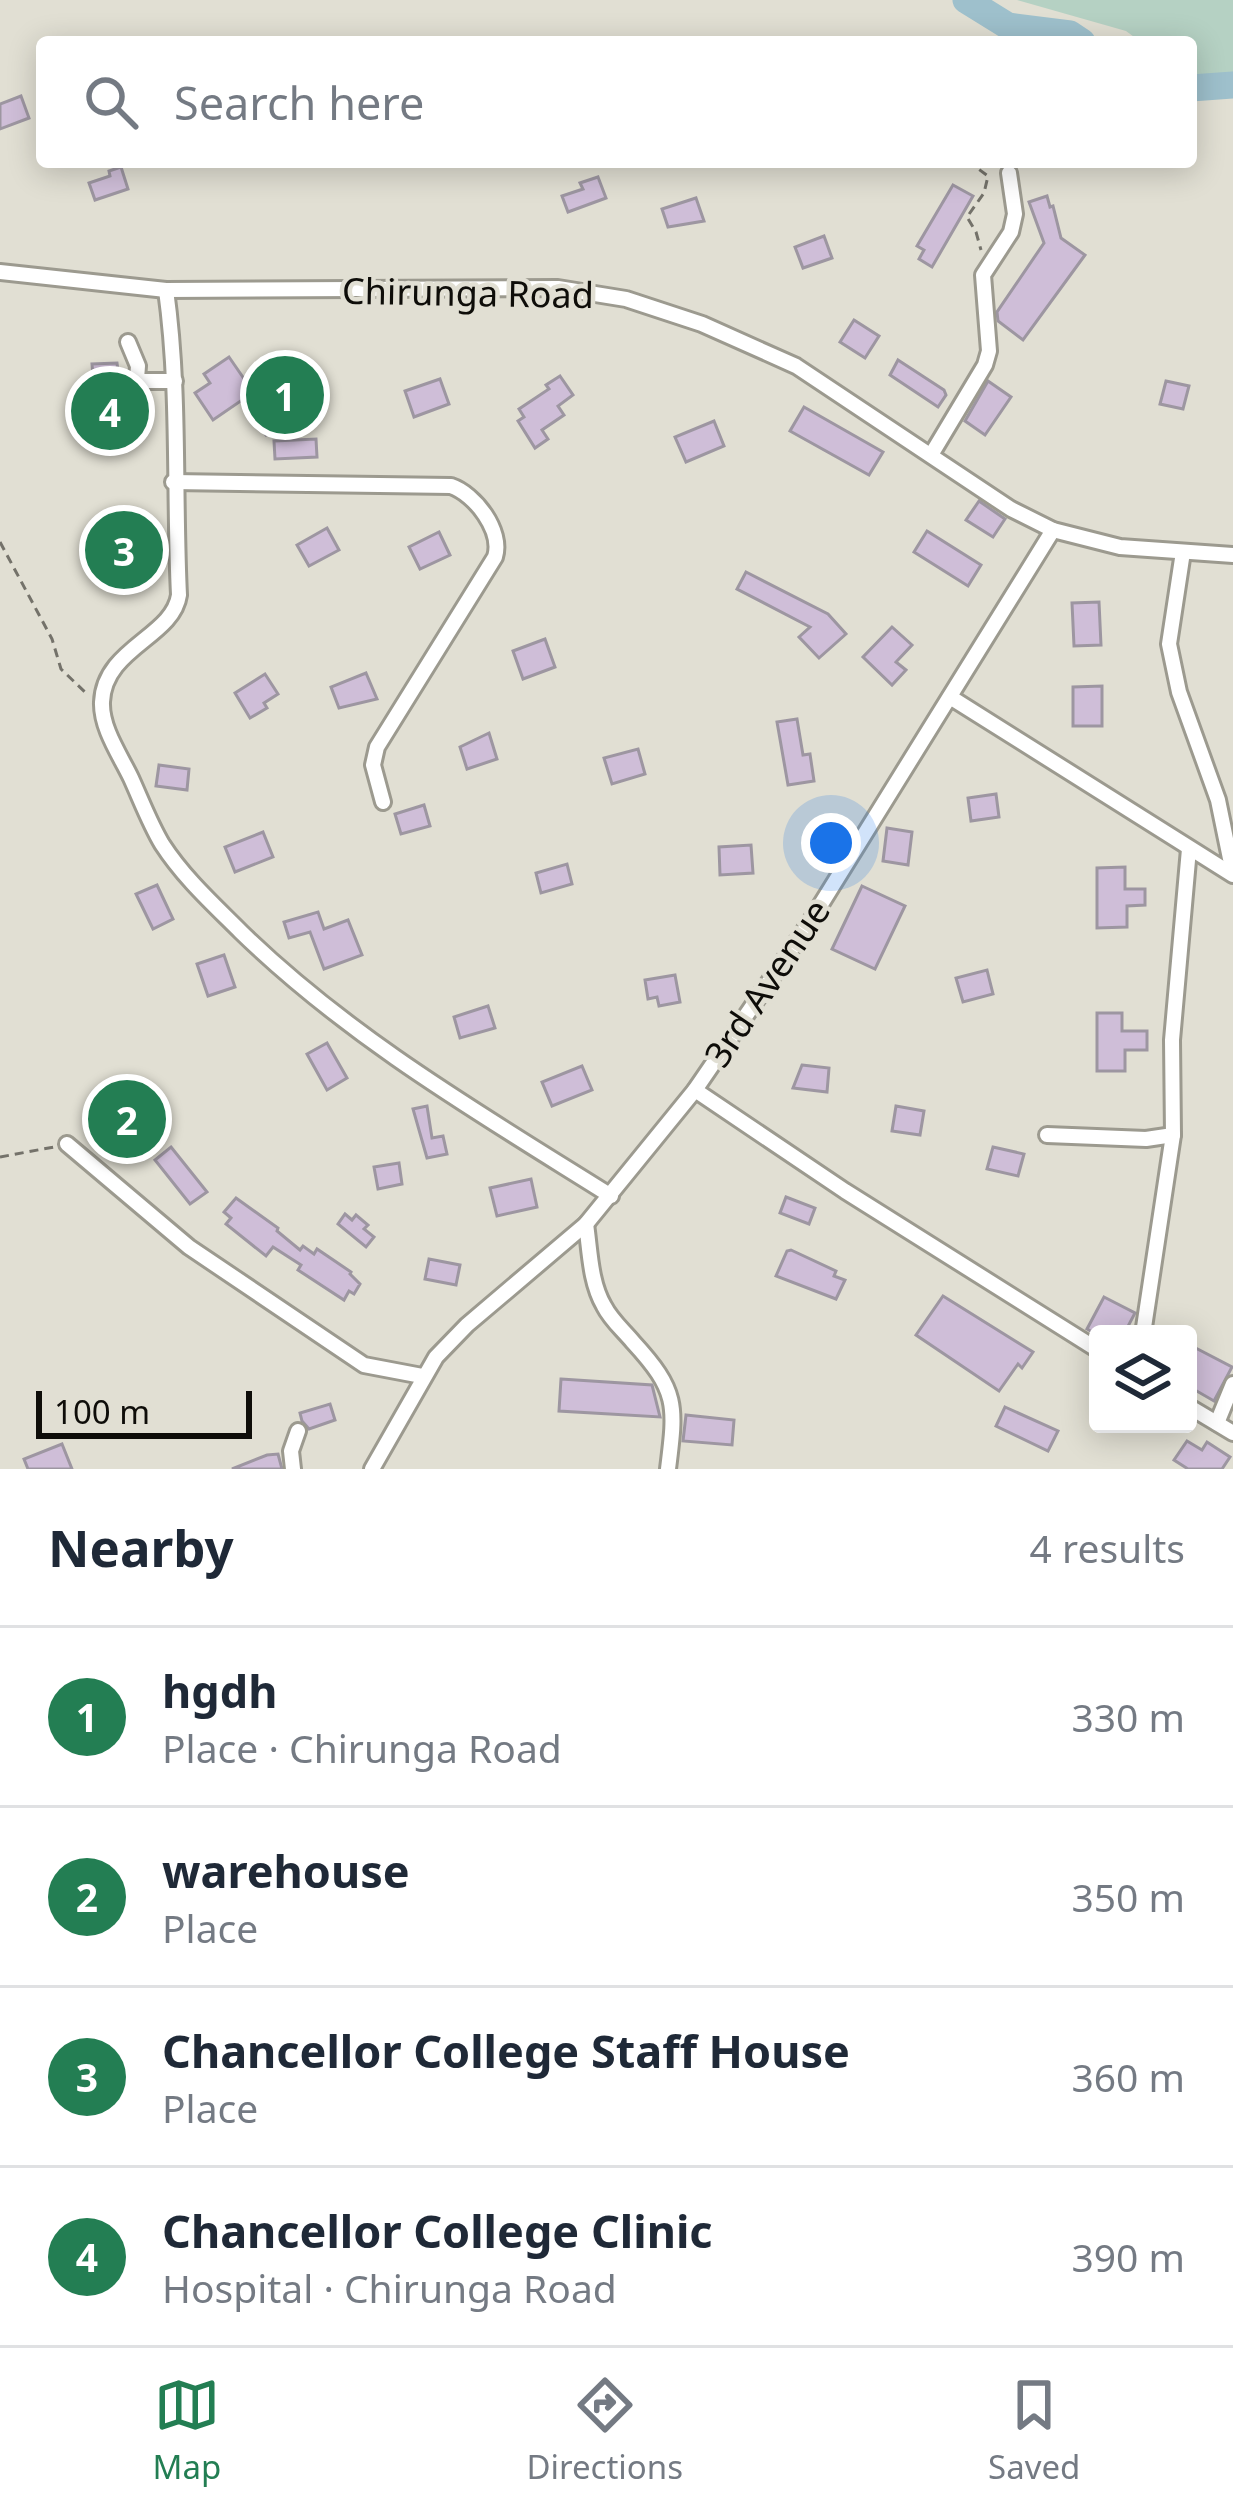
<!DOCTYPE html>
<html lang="en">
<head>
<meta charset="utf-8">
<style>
	:root { --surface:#fff; --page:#f2f2f3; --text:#1f2937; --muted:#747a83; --line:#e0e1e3; --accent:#237e53 }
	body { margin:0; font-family:"Noto Sans",sans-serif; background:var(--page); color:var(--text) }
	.controls { position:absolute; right:36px; bottom:36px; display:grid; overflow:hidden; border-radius:12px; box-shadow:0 6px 30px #0003 }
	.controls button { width:108px; height:108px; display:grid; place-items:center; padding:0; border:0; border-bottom:3px solid var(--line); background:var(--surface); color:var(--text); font:60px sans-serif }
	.scale { position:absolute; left:36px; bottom:30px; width:216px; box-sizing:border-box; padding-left:12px; border:6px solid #0e0d09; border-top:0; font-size:33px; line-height:42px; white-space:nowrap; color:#0e0d09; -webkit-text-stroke:9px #e1dfd3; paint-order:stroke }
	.you { position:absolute; left:831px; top:843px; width:42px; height:42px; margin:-30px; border:9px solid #fff; border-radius:50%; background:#1a73e8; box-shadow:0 0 0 18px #1a73e833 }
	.badge { display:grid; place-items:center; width:78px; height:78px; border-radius:50%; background:var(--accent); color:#fff; font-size:39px; font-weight:700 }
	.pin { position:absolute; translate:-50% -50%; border:6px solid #fff; box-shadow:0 3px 12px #0006 }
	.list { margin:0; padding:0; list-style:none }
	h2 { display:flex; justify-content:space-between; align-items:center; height:156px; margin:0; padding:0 48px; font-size:51px }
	h2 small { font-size:39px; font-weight:400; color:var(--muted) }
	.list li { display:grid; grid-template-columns:78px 1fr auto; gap:36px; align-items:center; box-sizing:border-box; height:180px; padding:0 48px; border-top:3px solid var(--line) }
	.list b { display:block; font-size:45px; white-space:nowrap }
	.list p { margin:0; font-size:39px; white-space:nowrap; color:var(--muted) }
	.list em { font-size:39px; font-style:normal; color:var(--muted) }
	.icon { flex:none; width:66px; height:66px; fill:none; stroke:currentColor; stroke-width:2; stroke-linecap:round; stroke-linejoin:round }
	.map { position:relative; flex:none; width:1233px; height:1469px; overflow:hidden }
	.search { position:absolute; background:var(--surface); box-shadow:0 6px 30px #0003; left:36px; right:36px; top:36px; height:132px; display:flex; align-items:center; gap:30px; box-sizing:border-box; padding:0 42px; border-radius:12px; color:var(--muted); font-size:45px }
	.sheet { height:876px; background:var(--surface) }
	nav { display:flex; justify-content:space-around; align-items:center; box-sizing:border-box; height:168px; border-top:3px solid var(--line); background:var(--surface); font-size:33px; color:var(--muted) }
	nav a { display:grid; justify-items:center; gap:6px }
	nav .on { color:var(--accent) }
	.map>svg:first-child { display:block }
	.green { fill:#b5d1c3 }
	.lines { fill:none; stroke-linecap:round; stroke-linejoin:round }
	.river { stroke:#9ec0cc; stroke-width:27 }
	.building { fill:#cfbed8; stroke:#9d96a1; stroke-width:3 }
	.minor-casing { stroke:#9c9a8f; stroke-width:20 }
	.path { stroke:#74726a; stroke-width:3; stroke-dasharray:9 6; stroke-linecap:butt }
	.minor { stroke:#fff; stroke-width:14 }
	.labels { text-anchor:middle; stroke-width:9; stroke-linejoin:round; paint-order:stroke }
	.street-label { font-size:36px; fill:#0e0d09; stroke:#e1dfd3 }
</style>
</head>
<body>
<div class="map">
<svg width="1233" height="1469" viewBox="0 0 1233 1469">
	<rect width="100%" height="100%" fill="#e1dfd3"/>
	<!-- green -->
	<polygon class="green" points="1017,0 1233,0 1233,81 1191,80 1191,42 1141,42 1126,31"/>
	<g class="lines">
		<!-- river -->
		<g class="river">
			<polyline points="966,0 1008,26 1070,34 1082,42"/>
			<polyline points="1191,88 1233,85"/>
		</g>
	</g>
	<!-- building -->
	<g class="building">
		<polygon points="21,96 29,118 0,129 0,104"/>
		<polygon points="121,167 128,189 95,200 89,183 110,176 109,171"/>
		<polygon points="598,177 606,198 568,212 562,196 583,189 580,183"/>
		<polygon points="953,185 973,196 932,267 919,259 924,250 917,246"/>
		<polygon points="1047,196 1050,207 1053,206 1061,238 1085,255 1023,340 998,321 997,312 1044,243 1029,202"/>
		<polygon points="696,198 704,221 668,227 662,209"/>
		<polygon points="824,236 832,258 803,268 795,247"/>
		<polygon points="854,320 879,336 865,358 840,342"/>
		<polygon points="229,357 258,399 305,369 321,394 281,419 284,423 266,435 242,400 213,420 195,393 210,383 204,374"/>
		<polygon points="898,360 944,390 946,395 938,407 890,375"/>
		<polygon points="117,363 125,427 97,429 92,364"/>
		<polygon points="560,376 573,395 558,406 564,415 542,430 548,439 535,448 518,421 524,417 519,409 549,389 546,385"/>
		<polygon points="440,379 449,404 414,417 405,391"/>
		<polygon points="988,381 1011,397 985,435 965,421"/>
		<polygon points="1166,381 1189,386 1183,409 1160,404"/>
		<polygon points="804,407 883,452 869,475 790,431"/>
		<polygon points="714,421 724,446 686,462 675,437"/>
		<polygon points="316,439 317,457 275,459 274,441"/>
		<polygon points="979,501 1005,519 993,537 966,520"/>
		<polygon points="327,528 339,550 309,566 297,545"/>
		<polygon points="927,531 981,565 968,586 914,552"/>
		<polygon points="439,532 450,555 420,569 409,547"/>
		<polygon points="145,537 147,553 104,563 101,548"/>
		<polygon points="746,572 828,614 846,634 819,658 799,637 810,627 737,589"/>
		<polygon points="1099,602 1101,645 1074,646 1072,603"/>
		<polygon points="892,627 912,645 896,662 906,670 892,685 863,657"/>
		<polygon points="545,639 555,667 523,679 513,651"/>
		<polygon points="366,673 377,699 339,708 331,687"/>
		<polygon points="265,674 278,694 264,703 267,708 250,718 235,693"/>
		<polygon points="1102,686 1102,726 1073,726 1073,687"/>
		<polygon points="797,719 803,755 810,754 814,781 788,785 777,722"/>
		<polygon points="489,733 497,759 467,769 460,747"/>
		<polygon points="638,749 645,774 612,784 604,758"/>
		<polygon points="159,765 189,769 187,790 156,786"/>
		<polygon points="996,794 999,817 971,821 968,798"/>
		<polygon points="424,805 430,826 401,834 395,814"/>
		<polygon points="887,828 912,832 908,865 883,861"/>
		<polygon points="263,832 273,857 235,872 225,847"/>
		<polygon points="751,845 753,873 720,875 719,847"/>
		<polygon points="567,864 572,884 541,893 536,873"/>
		<polygon points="1125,867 1125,889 1145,889 1145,905 1127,906 1127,927 1097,928 1097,868"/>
		<polygon points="157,885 173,919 153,929 136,894"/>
		<polygon points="862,886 905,906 875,969 832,949"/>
		<polygon points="318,912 324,929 348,920 362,955 324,969 310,932 289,938 284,922"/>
		<polygon points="224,955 235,987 208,996 197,964"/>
		<polygon points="987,970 993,994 963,1002 956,978"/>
		<polygon points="675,975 680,1002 659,1006 657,997 648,999 645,980"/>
		<polygon points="488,1006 495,1028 460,1038 454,1017"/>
		<polygon points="1097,1013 1122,1013 1122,1031 1147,1031 1147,1050 1125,1050 1125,1071 1097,1071"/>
		<polygon points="327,1043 347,1078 327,1090 307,1054"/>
		<polygon points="802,1065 829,1068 827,1092 793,1088"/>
		<polygon points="582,1066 592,1090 552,1106 542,1082"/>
		<polygon points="106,1090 110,1094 113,1090 148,1116 144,1122 155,1131 145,1141 139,1136 132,1144 105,1117 101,1121 89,1110"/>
		<polygon points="427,1106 432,1138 443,1136 447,1154 427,1158 413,1109"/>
		<polygon points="896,1106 924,1111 920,1135 892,1131"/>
		<polygon points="171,1147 207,1192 190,1204 155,1160"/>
		<polygon points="993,1147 1024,1154 1018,1176 987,1169"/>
		<polygon points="399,1163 402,1184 378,1189 374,1167"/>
		<polygon points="531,1179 537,1207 497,1216 490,1188"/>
		<polygon points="786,1197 815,1208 809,1224 780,1213"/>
		<polygon points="236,1198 278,1228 277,1231 300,1250 303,1246 314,1254 317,1249 351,1272 350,1274 360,1284 354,1294 349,1291 344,1300 298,1270 301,1265 273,1247 266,1256 226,1224 231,1218 224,1212"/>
		<polygon points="345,1214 352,1220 356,1215 368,1225 364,1229 374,1237 366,1247 338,1224"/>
		<polygon points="791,1250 836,1271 834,1276 845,1280 836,1299 776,1276 787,1251"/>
		<polygon points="429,1259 460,1265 456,1285 425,1279"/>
		<polygon points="943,1296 1033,1352 1022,1368 1018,1364 999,1391 916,1335"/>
		<polygon points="1104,1297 1135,1313 1124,1334 1096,1334 1087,1329"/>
		<polygon points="1188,1344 1232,1367 1214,1401 1188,1386"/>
		<polygon points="561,1379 652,1385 660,1417 559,1411"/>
		<polygon points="330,1404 335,1420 309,1429 302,1421 300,1413"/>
		<polygon points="1005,1407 1058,1431 1048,1451 996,1426"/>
		<polygon points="686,1415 734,1420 732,1445 683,1441"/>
		<polygon points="1187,1441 1202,1450 1207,1442 1230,1457 1222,1469 1188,1469 1174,1460"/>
		<polygon points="62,1444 72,1469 28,1469 24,1459"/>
		<polygon points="278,1454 282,1469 232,1469 267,1455"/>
	</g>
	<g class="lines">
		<!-- minor casing -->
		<g class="minor-casing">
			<g id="minor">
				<polyline points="0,272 166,290 558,288 626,299 702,324 796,366 1011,509 1053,530 1120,547 1233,555"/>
				<path d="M166,290C180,391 174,493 179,595C173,637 104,648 102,702C101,728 120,755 131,778C141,800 150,824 162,844C184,878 213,904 241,932C351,1039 482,1115 611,1196"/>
				<polyline points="128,342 138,366 135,404"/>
				<polyline points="139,381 175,381"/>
				<polyline points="931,455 985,365 989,351 983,275 1011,232 1015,214 1009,173"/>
				<path d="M173,482L451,486C475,494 503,531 495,557L377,747L373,765L383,802"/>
				<polyline points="1183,552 1169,644 1179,692 1218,800 1233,873"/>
				<polyline points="950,697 1233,875"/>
				<polyline points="695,1090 845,1191 1098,1350"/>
				<polyline points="1047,1135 1146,1139 1173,1135"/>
				<polyline points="67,1144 189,1247 364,1365 422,1376"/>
				<path d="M586,1224C590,1251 590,1282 604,1306C611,1320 623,1330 633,1342C678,1391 676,1405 668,1469"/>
				<polyline points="1143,1334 1173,1135 1172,1040 1189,849"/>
				<polyline points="1188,1406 1233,1433"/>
				<polyline points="1217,1423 1233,1384"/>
				<polyline points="293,1469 291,1451 298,1431"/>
				<polyline points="372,1469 436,1357 467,1325 586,1224 695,1090 810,922 1053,530"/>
			</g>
		</g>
		<!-- path -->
		<g class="path">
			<polyline points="951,162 973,165 988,176 984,193 967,217 976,232 981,250"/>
			<polyline points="0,542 52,639 61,669 87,694"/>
			<polyline points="0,1157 54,1147"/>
		</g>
		<!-- minor -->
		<use href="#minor" class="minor"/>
	</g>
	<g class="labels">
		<!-- street labels -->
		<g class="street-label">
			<text transform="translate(468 293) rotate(1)" y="13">Chirunga Road</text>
			<text transform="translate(767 983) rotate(-56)" y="13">3rd Avenue</text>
		</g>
	</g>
</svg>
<div class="controls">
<button><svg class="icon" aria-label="layers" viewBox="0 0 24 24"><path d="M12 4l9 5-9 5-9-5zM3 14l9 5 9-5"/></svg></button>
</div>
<div class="scale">100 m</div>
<div class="you"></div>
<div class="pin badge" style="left:285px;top:395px">1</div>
<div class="pin badge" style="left:127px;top:1119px">2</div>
<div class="pin badge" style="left:124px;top:550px">3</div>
<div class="pin badge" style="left:110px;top:411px">4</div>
<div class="search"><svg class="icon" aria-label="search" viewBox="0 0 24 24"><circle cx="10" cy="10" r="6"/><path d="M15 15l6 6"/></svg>Search here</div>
</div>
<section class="sheet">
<h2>Nearby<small>4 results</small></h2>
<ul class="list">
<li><span class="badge">1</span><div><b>hgdh</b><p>Place · Chirunga Road</p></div><em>330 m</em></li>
<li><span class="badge">2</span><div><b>warehouse</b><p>Place</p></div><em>350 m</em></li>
<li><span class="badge">3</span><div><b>Chancellor College Staff House</b><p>Place</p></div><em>360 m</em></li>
<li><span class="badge">4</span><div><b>Chancellor College Clinic</b><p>Hospital · Chirunga Road</p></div><em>390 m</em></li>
</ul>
</section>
<nav>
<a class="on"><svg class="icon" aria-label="map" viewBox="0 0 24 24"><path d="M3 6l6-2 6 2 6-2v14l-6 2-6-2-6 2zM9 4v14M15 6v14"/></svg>Map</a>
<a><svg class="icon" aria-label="directions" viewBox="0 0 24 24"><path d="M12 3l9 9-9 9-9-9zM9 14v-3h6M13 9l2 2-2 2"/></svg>Directions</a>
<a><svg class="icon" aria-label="saved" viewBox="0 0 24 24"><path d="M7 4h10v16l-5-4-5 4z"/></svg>Saved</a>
</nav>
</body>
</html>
